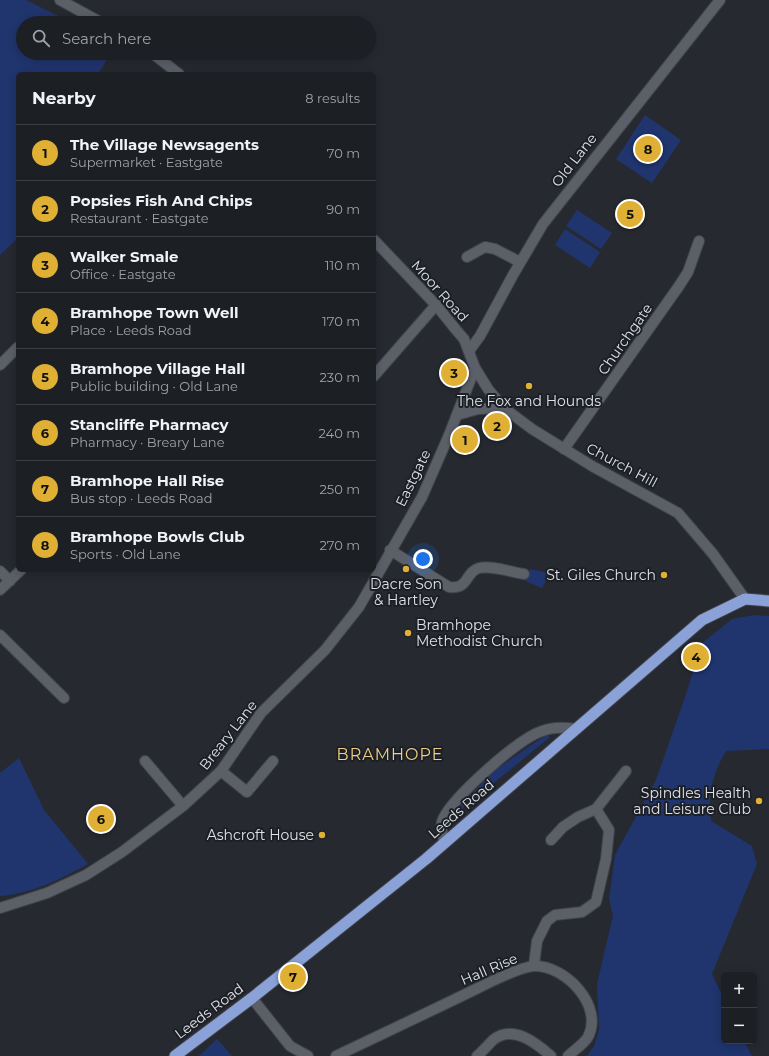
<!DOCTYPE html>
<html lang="en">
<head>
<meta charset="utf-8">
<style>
	:root { --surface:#1c1f24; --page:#292c31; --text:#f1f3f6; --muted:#a0a2a6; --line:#3a3d41; --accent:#e0b034 }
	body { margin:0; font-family:Montserrat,sans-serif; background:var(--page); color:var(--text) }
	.controls { position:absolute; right:12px; bottom:12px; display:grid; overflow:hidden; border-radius:6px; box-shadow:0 2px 10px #0003 }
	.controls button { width:36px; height:36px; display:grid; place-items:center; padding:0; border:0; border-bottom:1px solid var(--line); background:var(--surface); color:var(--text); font:20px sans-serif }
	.you { position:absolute; left:423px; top:559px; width:14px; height:14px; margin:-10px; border:3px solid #fff; border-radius:50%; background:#1a73e8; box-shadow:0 0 0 6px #1a73e833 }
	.badge { display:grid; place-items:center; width:26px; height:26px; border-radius:50%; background:var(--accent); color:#111; font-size:13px; font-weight:700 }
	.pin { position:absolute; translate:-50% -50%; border:2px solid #fff; box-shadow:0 1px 4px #0006 }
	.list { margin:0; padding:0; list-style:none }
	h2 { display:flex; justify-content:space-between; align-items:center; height:52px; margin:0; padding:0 16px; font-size:17px }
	h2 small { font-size:13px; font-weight:400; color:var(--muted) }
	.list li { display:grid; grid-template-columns:26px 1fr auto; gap:12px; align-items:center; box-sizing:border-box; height:56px; padding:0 16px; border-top:1px solid var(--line) }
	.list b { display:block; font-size:15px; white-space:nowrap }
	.list p { margin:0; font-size:13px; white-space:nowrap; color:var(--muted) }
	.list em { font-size:13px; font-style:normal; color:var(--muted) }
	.icon { flex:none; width:22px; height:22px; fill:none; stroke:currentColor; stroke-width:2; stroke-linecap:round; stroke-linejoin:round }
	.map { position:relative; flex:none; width:769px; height:1056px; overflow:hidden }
	.search { position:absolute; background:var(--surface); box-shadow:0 2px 10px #0003; left:16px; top:16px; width:360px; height:44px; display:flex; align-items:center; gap:10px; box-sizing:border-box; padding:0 14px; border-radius:22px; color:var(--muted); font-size:15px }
	.panel { position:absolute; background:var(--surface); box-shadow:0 2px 10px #0003; left:16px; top:72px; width:360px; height:500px; border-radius:6px }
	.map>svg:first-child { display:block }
	.green { fill:#20356e }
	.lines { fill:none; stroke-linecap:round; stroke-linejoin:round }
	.minor-casing { stroke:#414449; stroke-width:12 }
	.tertiary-casing { stroke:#414449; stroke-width:12 }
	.trunk-casing { stroke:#414449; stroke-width:13 }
	.minor { stroke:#5b5f67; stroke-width:10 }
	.tertiary { stroke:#5b5f67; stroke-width:10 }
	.trunk { stroke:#8aa2d8; stroke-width:11 }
	.poi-dot { fill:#e0b034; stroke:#1c2026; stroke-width:1.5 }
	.labels { text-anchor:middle; stroke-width:4; stroke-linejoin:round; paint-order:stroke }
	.street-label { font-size:14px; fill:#dfe1e6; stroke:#1c2026 }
	.poi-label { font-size:14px; fill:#dfe1e6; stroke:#1c2026; text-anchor:end }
	.quarter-label { font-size:16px; letter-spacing:1px; fill:#f0ce84; stroke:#1c2026 }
</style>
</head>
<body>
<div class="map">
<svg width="769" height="1056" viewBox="0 0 769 1056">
	<rect width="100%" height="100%" fill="#262930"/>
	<!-- green -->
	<g class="green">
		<polygon points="0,0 26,0 72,23 23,23 23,53 111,53 98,74 18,74 18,238 0,255"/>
		<polygon points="645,115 681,140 652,183 616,159"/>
		<polygon points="577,210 612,233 601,249 566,226"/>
		<polygon points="565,229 600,252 590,268 555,245"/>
		<polygon points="530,569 550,573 542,588 525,581"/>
		<path d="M754,615L769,616V749L726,751C712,775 708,793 711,821L752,846L757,864L712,974L724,999V1041H744L752,1056H587L594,1046L599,1030L597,984L613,915L609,899L615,855L656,780L685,697L695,665L686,656L732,619Z"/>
		<polygon points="546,735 550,737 449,820 449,817 495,770"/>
		<path d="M19,758L44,810L88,864C61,879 31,894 0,896V773Z"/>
		<polygon points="217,1039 232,1056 199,1056"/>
	</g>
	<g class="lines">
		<!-- minor casing -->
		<g class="minor-casing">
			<g id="minor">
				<polyline points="467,257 485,247 495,249 520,262"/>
				<polyline points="0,365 18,347"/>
				<polyline points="475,368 488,389 504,408 532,429 592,466 678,513 713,554 745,599"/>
				<polyline points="374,376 436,305"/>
				<polyline points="457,415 478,409 504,408"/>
				<polyline points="564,449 679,286 688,272 699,241"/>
				<path d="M390,550L449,587C469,590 465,572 479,568C492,565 511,572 524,574"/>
				<polyline points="0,571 10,581"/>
				<polyline points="0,590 21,570"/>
				<polyline points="0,635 64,698"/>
				<polyline points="145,761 183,806"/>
				<polyline points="221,771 247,792 273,761"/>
				<polyline points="551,840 563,827 578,817 596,809 626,771"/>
				<path d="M445,843C443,836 439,827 443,819C453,797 518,739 542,731C552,727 564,727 575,729"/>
				<polyline points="534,965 537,941 547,921 555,915 582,912 596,902 606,859 609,830 596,809"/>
				<polyline points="252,998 290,1046 308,1056"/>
				<path d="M336,1056C382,1034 429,1012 476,989C488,983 523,966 535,966C566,966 604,1006 588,1037C584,1044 573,1051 568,1056"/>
				<path d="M477,1056C483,1051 488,1045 493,1040C513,1024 536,1043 551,1056"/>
			</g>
		</g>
		<!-- tertiary casing -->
		<g class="tertiary-casing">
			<g id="tertiary">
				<polyline points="60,0 102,23"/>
				<polyline points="152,53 179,74"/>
				<polyline points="469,351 480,336 513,275 543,224 720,0"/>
				<polyline points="0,908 47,893 86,875 122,852 183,806 221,771 261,713 325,650 359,607 422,497 449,435 475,368 464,339 457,331 436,305 374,240"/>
			</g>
		</g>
		<!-- trunk casing -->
		<g class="trunk-casing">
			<polyline id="trunk" points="175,1056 252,998 426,859 702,620 745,599 769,601"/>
		</g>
		<!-- minor -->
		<use href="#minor" class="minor"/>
		<!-- tertiary -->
		<use href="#tertiary" class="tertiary"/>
		<!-- trunk -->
		<use href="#trunk" class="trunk"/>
	</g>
	<!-- markers -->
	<g class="poi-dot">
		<circle cx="529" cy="386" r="4"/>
		<circle cx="406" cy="569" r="4"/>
		<circle cx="664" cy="575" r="4"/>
		<circle cx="408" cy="633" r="4"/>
		<circle cx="759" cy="801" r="4"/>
		<circle cx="322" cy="835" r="4"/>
	</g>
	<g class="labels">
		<!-- street labels -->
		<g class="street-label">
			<text transform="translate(574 160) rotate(-52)" y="5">Old Lane</text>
			<text transform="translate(440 291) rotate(48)" y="5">Moor Road</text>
			<text transform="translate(625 339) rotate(-55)" y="5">Churchgate</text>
			<text transform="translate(622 465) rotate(28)" y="5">Church Hill</text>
			<text transform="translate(413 478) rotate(-64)" y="5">Eastgate</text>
			<text transform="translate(228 735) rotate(-52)" y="5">Breary Lane</text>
			<text transform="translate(461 809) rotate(-41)" y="5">Leeds Road</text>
			<text transform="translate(489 969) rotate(-23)" y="5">Hall Rise</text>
			<text transform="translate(209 1011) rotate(-37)" y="5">Leeds Road</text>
		</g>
		<!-- poi labels -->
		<g class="poi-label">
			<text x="529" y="406" text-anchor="middle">The Fox and Hounds</text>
			<text x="656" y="580">St. Giles Church</text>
			<text x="406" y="589" text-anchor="middle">Dacre Son<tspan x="406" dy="16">&amp; Hartley</tspan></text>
			<text x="416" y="630" text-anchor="start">Bramhope<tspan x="416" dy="16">Methodist Church</tspan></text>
			<text x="751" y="798">Spindles Health<tspan x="751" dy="16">and Leisure Club</tspan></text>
			<text x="314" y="840">Ashcroft House</text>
		</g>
		<!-- quarter labels -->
		<g class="quarter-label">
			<text x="390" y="760">BRAMHOPE</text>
		</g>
	</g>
</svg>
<div class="controls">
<button>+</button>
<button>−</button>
</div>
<div class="you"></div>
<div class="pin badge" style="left:465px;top:440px">1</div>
<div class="pin badge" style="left:497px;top:426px">2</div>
<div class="pin badge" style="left:454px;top:373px">3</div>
<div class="pin badge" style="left:696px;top:657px">4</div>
<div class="pin badge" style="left:630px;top:214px">5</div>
<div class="pin badge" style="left:101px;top:819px">6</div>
<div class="pin badge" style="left:293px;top:977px">7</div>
<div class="pin badge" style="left:648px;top:149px">8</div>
<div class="search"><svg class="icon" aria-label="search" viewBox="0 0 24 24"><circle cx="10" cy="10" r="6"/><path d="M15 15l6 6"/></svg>Search here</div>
<section class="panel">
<h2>Nearby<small>8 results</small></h2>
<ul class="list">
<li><span class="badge">1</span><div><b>The Village Newsagents</b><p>Supermarket · Eastgate</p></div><em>70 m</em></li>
<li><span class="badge">2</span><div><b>Popsies Fish And Chips</b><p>Restaurant · Eastgate</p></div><em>90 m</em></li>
<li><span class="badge">3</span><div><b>Walker Smale</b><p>Office · Eastgate</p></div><em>110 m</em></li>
<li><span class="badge">4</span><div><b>Bramhope Town Well</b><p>Place · Leeds Road</p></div><em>170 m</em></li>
<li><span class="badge">5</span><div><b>Bramhope Village Hall</b><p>Public building · Old Lane</p></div><em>230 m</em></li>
<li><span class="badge">6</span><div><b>Stancliffe Pharmacy</b><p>Pharmacy · Breary Lane</p></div><em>240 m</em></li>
<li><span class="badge">7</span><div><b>Bramhope Hall Rise</b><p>Bus stop · Leeds Road</p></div><em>250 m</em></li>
<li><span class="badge">8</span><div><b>Bramhope Bowls Club</b><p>Sports · Old Lane</p></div><em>270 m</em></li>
</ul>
</section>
</div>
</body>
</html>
